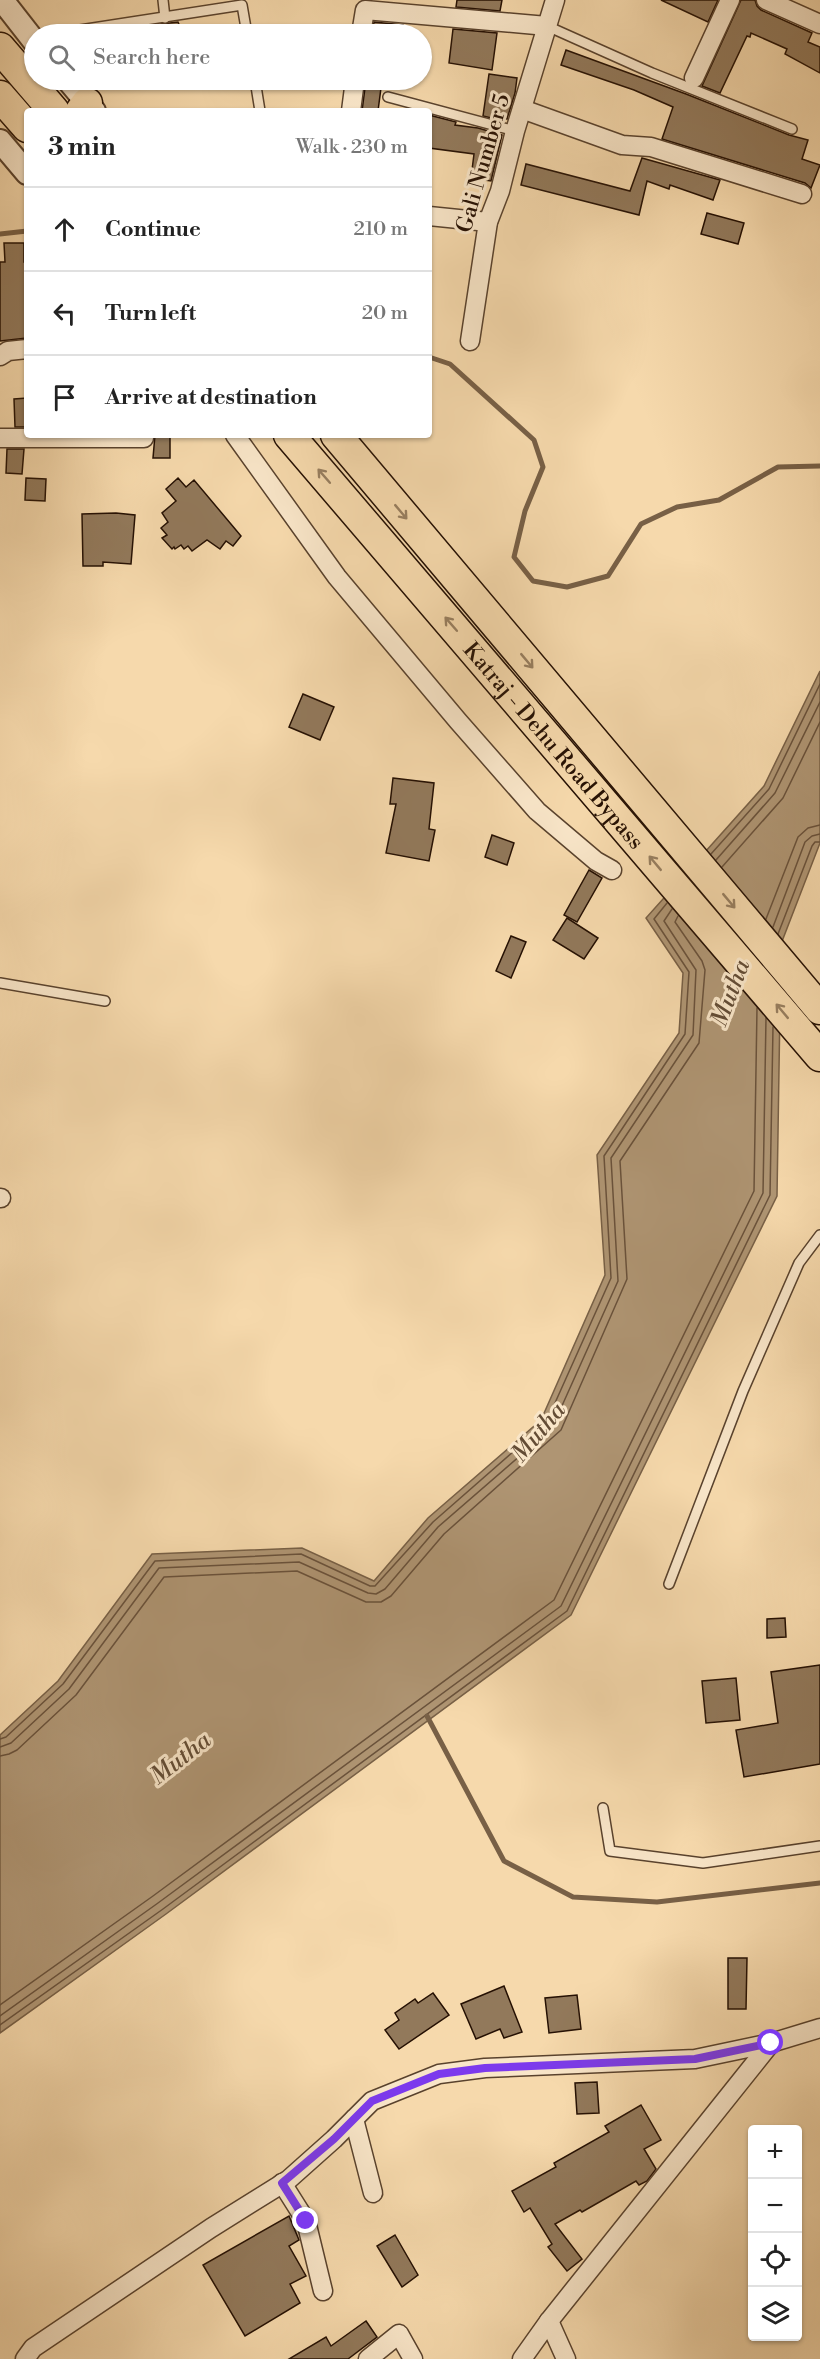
<!DOCTYPE html>
<html lang="en">
<head>
<meta charset="utf-8">
<style>
	:root { --surface:#fff; --page:#f6f6f6; --text:#222; --muted:#767676; --line:#e0e0e0 }
	body { margin:0; font-family:"Libre Bodoni",serif; background:var(--page); color:var(--text) }
	.controls { position:absolute; right:18px; bottom:18px; display:grid; overflow:hidden; border-radius:6px; box-shadow:0 2px 4px #0004 }
	.controls button { width:54px; height:54px; display:grid; place-items:center; padding:0; border:0; border-bottom:2px solid var(--line); background:var(--surface); color:var(--text); font:30px sans-serif }
	.stop { position:absolute; width:18px; height:18px; margin:-14px; border:4px solid #7c3aed; border-radius:50%; background:#fff }
	.stop.end { background:#7c3aed; border-color:#fff; box-shadow:0 2px 6px #0008 }
	.list { margin:0; padding:0; list-style:none }
	h2 { display:flex; justify-content:space-between; align-items:center; height:78px; margin:0; padding:0 24px; font-size:26px }
	h2 small { font-size:20px; font-weight:400; color:var(--muted) }
	.list li { display:grid; grid-template-columns:39px 1fr auto; gap:18px; align-items:center; box-sizing:border-box; height:84px; padding:0 24px; border-top:2px solid var(--line) }
	.list b { display:block; font-size:22px; white-space:nowrap }
	.list em { font-size:20px; font-style:normal; color:var(--muted) }
	.icon { flex:none; width:33px; height:33px; fill:none; stroke:currentColor; stroke-width:2; stroke-linecap:round; stroke-linejoin:round }
	.map { position:relative; flex:none; width:820px; height:2359px; overflow:hidden }
	.search { position:absolute; background:var(--surface); box-shadow:0 2px 4px #0004; left:24px; top:24px; width:408px; height:66px; display:flex; align-items:center; gap:15px; box-sizing:border-box; padding:0 21px; border-radius:33px; color:var(--muted); font-size:22px }
	.panel { position:absolute; background:var(--surface); box-shadow:0 2px 4px #0004; left:24px; top:108px; width:408px; height:330px; border-radius:6px }
	.map>svg:first-child { display:block }
	.water { fill:#af9573; stroke:#786046; stroke-width:1.5 }
	.lines { fill:none; stroke-linecap:round; stroke-linejoin:round }
	.shore { stroke:#6a523b; stroke-width:1.5 }
	.stream { stroke:#786046; stroke-width:5 }
	.building { fill:#92795b; stroke:#251003; stroke-width:1.5 }
	.service-casing { stroke:#59422d; stroke-width:12 }
	.minor-casing { stroke:#59422d; stroke-width:21 }
	.tertiary-casing { stroke:#59422d; stroke-width:26 }
	.trunk-casing { stroke:#251003; stroke-width:33 }
	.service { stroke:#f9e6c9; stroke-width:9 }
	.minor { stroke:#f9e6c9; stroke-width:18 }
	.tertiary { stroke:#f9e6c9; stroke-width:22 }
	.trunk { stroke:#f6d9ac; stroke-width:30 }
	.oneway { stroke:#987f60 }
	.route { stroke:#7c3aed; stroke-width:8 }
	.labels { text-anchor:middle; stroke-width:6; stroke-linejoin:round; paint-order:stroke }
	.street-label { font-size:22px; fill:#251003; stroke:#f9e6c9 }
	.water-label { font-size:24px; font-style:italic; fill:#634c35; stroke:#f9e6c9 }
</style>
</head>
<body>
<div class="map">
<svg width="820" height="2359" viewBox="0 0 820 2359">
	<rect width="100%" height="100%" fill="#f6d9ac"/>
	<filter id="stains"><feTurbulence type="fractalNoise" baseFrequency=".00333" numOctaves="4"/><feColorMatrix values="0 0 0 0 .2 0 0 0 0 .09 0 0 0 0 .02 0 0 0 .5 -.17"/></filter>
	<radialGradient id="worn" r=".72"><stop offset=".6" stop-color="#630" stop-opacity="0"/><stop offset="1" stop-color="#630" stop-opacity=".3"/></radialGradient>
	<!-- water -->
	<polygon class="water" points="820,671 820,843 781,944 777,1196 571,1615 166,1914 0,2033 0,1735 58,1681 152,1554 302,1548 374,1581 428,1518 541,1420 605,1275 597,1155 679,1033 683,973 646,918 764,786"/>
	<g class="lines">
		<!-- shore -->
		<g class="shore">
			<polyline points="711,854 769,789 820,684"/>
			<polyline points="716,860 775,793 820,702"/>
			<polyline points="722,867 783,798 820,722"/>
			<polyline points="766,919 798,837 808,828 820,825"/>
			<polyline points="773,927 805,842 812,836 820,834"/>
			<polyline points="778,934 812,846 815,842 820,842"/>
			<polyline points="0,1739 6,1737 63,1684 155,1561 301,1554 370,1586 375,1586 433,1522 546,1423 611,1278 604,1156 685,1034 689,972 654,919 667,903"/>
			<polyline points="0,1747 11,1743 69,1689 159,1568 299,1562 368,1593 376,1594 385,1589 438,1527 552,1428 618,1281 611,1158 693,1035 696,970 664,921 672,909"/>
			<polyline points="0,1756 9,1754 17,1750 76,1695 164,1577 297,1571 366,1602 381,1602 391,1596 444,1534 561,1430 627,1279 620,1161 699,1043 705,970 702,961 675,922 678,916"/>
			<polyline points="0,2005 153,1896 554,1600 754,1191 757,1008"/>
			<polyline points="0,2016 158,1903 561,1606 763,1193 766,1018"/>
			<polyline points="0,2025 163,1909 567,1611 770,1195 773,1027"/>
		</g>
		<!-- stream -->
		<g class="stream">
			<polyline points="0,234 27,231"/>
			<polyline points="429,357 450,364 534,440 543,467 525,511 514,557 533,581 567,587 608,576 641,524 677,507 719,500 778,467 820,466"/>
			<polyline points="427,1716 504,1861 573,1897 657,1902 820,1883"/>
		</g>
	</g>
	<!-- building -->
	<g class="building">
		<polygon points="457,0 502,0 500,11 456,7"/>
		<polygon points="661,0 718,0 708,22"/>
		<polygon points="741,0 755,0 757,6 761,10 812,33 808,42 820,47 820,73 785,54 787,49 751,33 750,37 747,36 720,93 702,86"/>
		<polygon points="178,22 183,34 137,34 161,24"/>
		<polygon points="374,22 403,25 402,34 372,34"/>
		<polygon points="453,29 497,33 492,70 449,63"/>
		<polygon points="566,50 686,94 789,135 808,140 802,159 820,165 811,188 805,183 662,139 673,107 634,90 561,65"/>
		<polygon points="489,74 517,78 515,93 507,119 504,118 504,121 483,116"/>
		<polygon points="366,80 382,80 378,111 362,111"/>
		<polygon points="429,115 456,122 455,125 478,128 502,135 491,181 471,178 474,154 429,148"/>
		<polygon points="642,158 720,180 713,200 670,185 669,189 647,181 639,215 521,185 526,164 630,191"/>
		<polygon points="707,213 744,223 738,244 701,234"/>
		<polygon points="4,243 24,243 24,262 27,262 27,338 0,341 0,262 5,262"/>
		<polygon points="27,398 27,427 15,427 14,399"/>
		<polygon points="155,435 170,435 170,458 153,458"/>
		<polygon points="7,449 24,449 22,474 6,473"/>
		<polygon points="26,478 46,479 45,501 25,500"/>
		<polygon points="178,478 186,487 194,480 241,536 233,546 226,541 220,549 207,540 192,551 188,546 184,549 181,545 175,549 174,547 172,549 162,538 167,535 161,528 168,522 162,513 176,501 166,489"/>
		<polygon points="116,513 135,515 131,564 103,562 103,566 83,566 82,514"/>
		<polygon points="303,694 334,707 320,740 289,727"/>
		<polygon points="393,778 434,783 429,829 435,830 429,861 386,853 396,804 390,804"/>
		<polygon points="492,835 514,843 507,865 485,857"/>
		<polygon points="589,870 602,878 577,922 564,915"/>
		<polygon points="567,918 598,938 584,959 553,940"/>
		<polygon points="511,936 526,942 511,978 496,971"/>
		<polygon points="785,1618 786,1637 767,1638 767,1619"/>
		<polygon points="820,1665 820,1764 744,1777 736,1730 778,1723 771,1672"/>
		<polygon points="736,1678 740,1720 706,1723 702,1681"/>
		<polygon points="728,1958 747,1958 746,2009 728,2009"/>
		<polygon points="504,1986 522,2032 504,2038 500,2029 476,2039 461,2004"/>
		<polygon points="433,1993 449,2015 399,2049 385,2030 399,2020 395,2013 415,1999 418,2003"/>
		<polygon points="577,1995 581,2029 549,2033 545,1998"/>
		<polygon points="597,2082 599,2113 577,2114 575,2083"/>
		<polygon points="641,2105 661,2140 644,2149 656,2169 647,2181 639,2185 636,2181 582,2212 580,2210 555,2224 582,2259 567,2271 548,2247 552,2244 530,2208 524,2212 512,2191 556,2167 554,2163 609,2132 605,2126"/>
		<polygon points="289,2216 299,2240 289,2246 306,2276 290,2284 300,2303 245,2336 203,2265"/>
		<polygon points="395,2235 418,2275 402,2287 377,2246"/>
		<polygon points="366,2321 377,2337 348,2359 289,2359 326,2337 331,2346"/>
	</g>
	<g class="lines">
		<!-- service casing -->
		<g class="service-casing">
			<g id="service">
				<polyline points="163,0 165,18"/>
				<polyline points="547,26 652,73 792,129"/>
				<polyline points="54,34 242,5 247,34"/>
				<polyline points="255,80 260,111"/>
				<polyline points="388,97 515,131"/>
				<polyline points="0,983 105,1001"/>
				<polyline points="669,1584 743,1391 799,1263 820,1235"/>
				<polyline points="603,1808 610,1851 703,1863 820,1846"/>
			</g>
		</g>
		<!-- minor casing -->
		<g class="minor-casing">
			<g id="minor">
				<polyline points="766,0 820,24"/>
				<polyline points="361,34 365,10 547,26"/>
				<polyline points="694,78 730,0"/>
				<polyline points="522,109 622,145 651,147 802,194"/>
				<polyline points="351,111 355,80"/>
				<polyline points="429,216 488,222"/>
				<polyline points="470,341 488,222 500,191 515,131 555,0"/>
				<polyline points="0,356 8,351 27,349"/>
				<polyline points="235,435 337,577 458,721 537,811 596,861 612,870"/>
				<polyline points="0,438 144,438 144,435"/>
				<polyline points="0,1198 1,1198"/>
				<polyline points="354,2119 373,2193"/>
				<polyline points="282,2183 306,2221 323,2291"/>
				<polyline points="549,2321 566,2359"/>
				<polyline points="25,2359 33,2348 211,2228 288,2180 334,2139 372,2101 439,2074 485,2068 695,2059 771,2043 820,2028"/>
				<polyline points="368,2359 399,2334 413,2359"/>
				<polyline points="522,2359 549,2321 771,2043"/>
			</g>
		</g>
		<!-- tertiary casing -->
		<g class="tertiary-casing">
			<g id="tertiary">
				<polyline points="2,0 34,41"/>
				<polyline points="68,80 94,111"/>
				<polyline points="0,141 27,173"/>
			</g>
		</g>
		<!-- trunk casing -->
		<g class="trunk-casing">
			<g id="trunk">
				<polyline points="0,48 54,111"/>
				<polyline points="0,96 27,127"/>
				<polyline points="81,111 87,103"/>
				<path id="s1" d="M289,435L820,1056"/>
				<polyline points="336,435 820,1009"/>
			</g>
		</g>
		<!-- service -->
		<use href="#service" class="service"/>
		<!-- minor -->
		<use href="#minor" class="minor"/>
		<!-- tertiary -->
		<use href="#tertiary" class="tertiary"/>
		<!-- trunk -->
		<use href="#trunk" class="trunk"/>
	</g>
	<!-- one-way arrows -->
	<defs><path id="oneway-shaft" d="M-6 0H5M1.5-3L5.5 0L1.5 3" fill="none" stroke-width="1.6" stroke-linecap="round" stroke-linejoin="round" transform="scale(1.5)"/></defs>
	<g class="oneway">
		<use href="#oneway-shaft" transform="translate(324 476) rotate(-131)"/>
		<use href="#oneway-shaft" transform="translate(401 512) rotate(50)"/>
		<use href="#oneway-shaft" transform="translate(451 624) rotate(-131)"/>
		<use href="#oneway-shaft" transform="translate(527 661) rotate(50)"/>
		<use href="#oneway-shaft" transform="translate(655 863) rotate(-130)"/>
		<use href="#oneway-shaft" transform="translate(729 901) rotate(50)"/>
		<use href="#oneway-shaft" transform="translate(782 1011) rotate(-130)"/>
	</g>
	<g class="lines">
		<!-- route -->
		<polyline class="route" points="306,2221 282,2183 334,2139 372,2101 439,2074 485,2068 695,2059 771,2043"/>
	</g>
	<g class="labels">
		<!-- street labels -->
		<g class="street-label">
			<text transform="translate(482 163) rotate(-74)" y="8">Gali Number 5</text>
			<text dy="8" stroke="none"><textPath href="#s1" startOffset="408">Katraj - Dehu Road Bypass</textPath></text>
		</g>
		<!-- water labels -->
		<g class="water-label">
			<text transform="translate(730 993) rotate(-69)" y="8">Mutha</text>
			<text transform="translate(538 1432) rotate(-50)" y="8">Mutha</text>
			<text transform="translate(180 1758) rotate(-38)" y="8">Mutha</text>
		</g>
	</g>
	<rect width="100%" height="100%" filter="url(#stains)"/>
	<rect width="100%" height="100%" fill="url(#worn)"/>
</svg>
<div class="controls">
<button>+</button>
<button>−</button>
<button><svg class="icon" aria-label="locate" viewBox="0 0 24 24"><circle cx="12" cy="12" r="6"/><path d="M12 2v4M12 18v4M2 12h4M18 12h4"/></svg></button>
<button><svg class="icon" aria-label="layers" viewBox="0 0 24 24"><path d="M12 4l9 5-9 5-9-5zM3 14l9 5 9-5"/></svg></button>
</div>
<div class="stop" style="left:771px;top:2043px"></div>
<div class="stop end" style="left:306px;top:2221px"></div>
<div class="search"><svg class="icon" aria-label="search" viewBox="0 0 24 24"><circle cx="10" cy="10" r="6"/><path d="M15 15l6 6"/></svg>Search here</div>
<section class="panel">
<h2>3 min<small>Walk · 230 m</small></h2>
<ul class="list">
<li><svg class="icon" aria-label="ahead" viewBox="0 0 24 24"><path d="M12 20V5M6 11l6-6 6 6"/></svg><div><b>Continue</b></div><em>210 m</em></li>
<li><svg class="icon" aria-label="left" viewBox="0 0 24 24"><path d="M17 20v-9H6M10 6l-5 5 5 5"/></svg><div><b>Turn left</b></div><em>20 m</em></li>
<li><svg class="icon" aria-label="arrive" viewBox="0 0 24 24"><path d="M6 21V4h12l-3 4 3 4H6"/></svg><div><b>Arrive at destination</b></div></li>
</ul>
</section>
</div>
</body>
</html>
